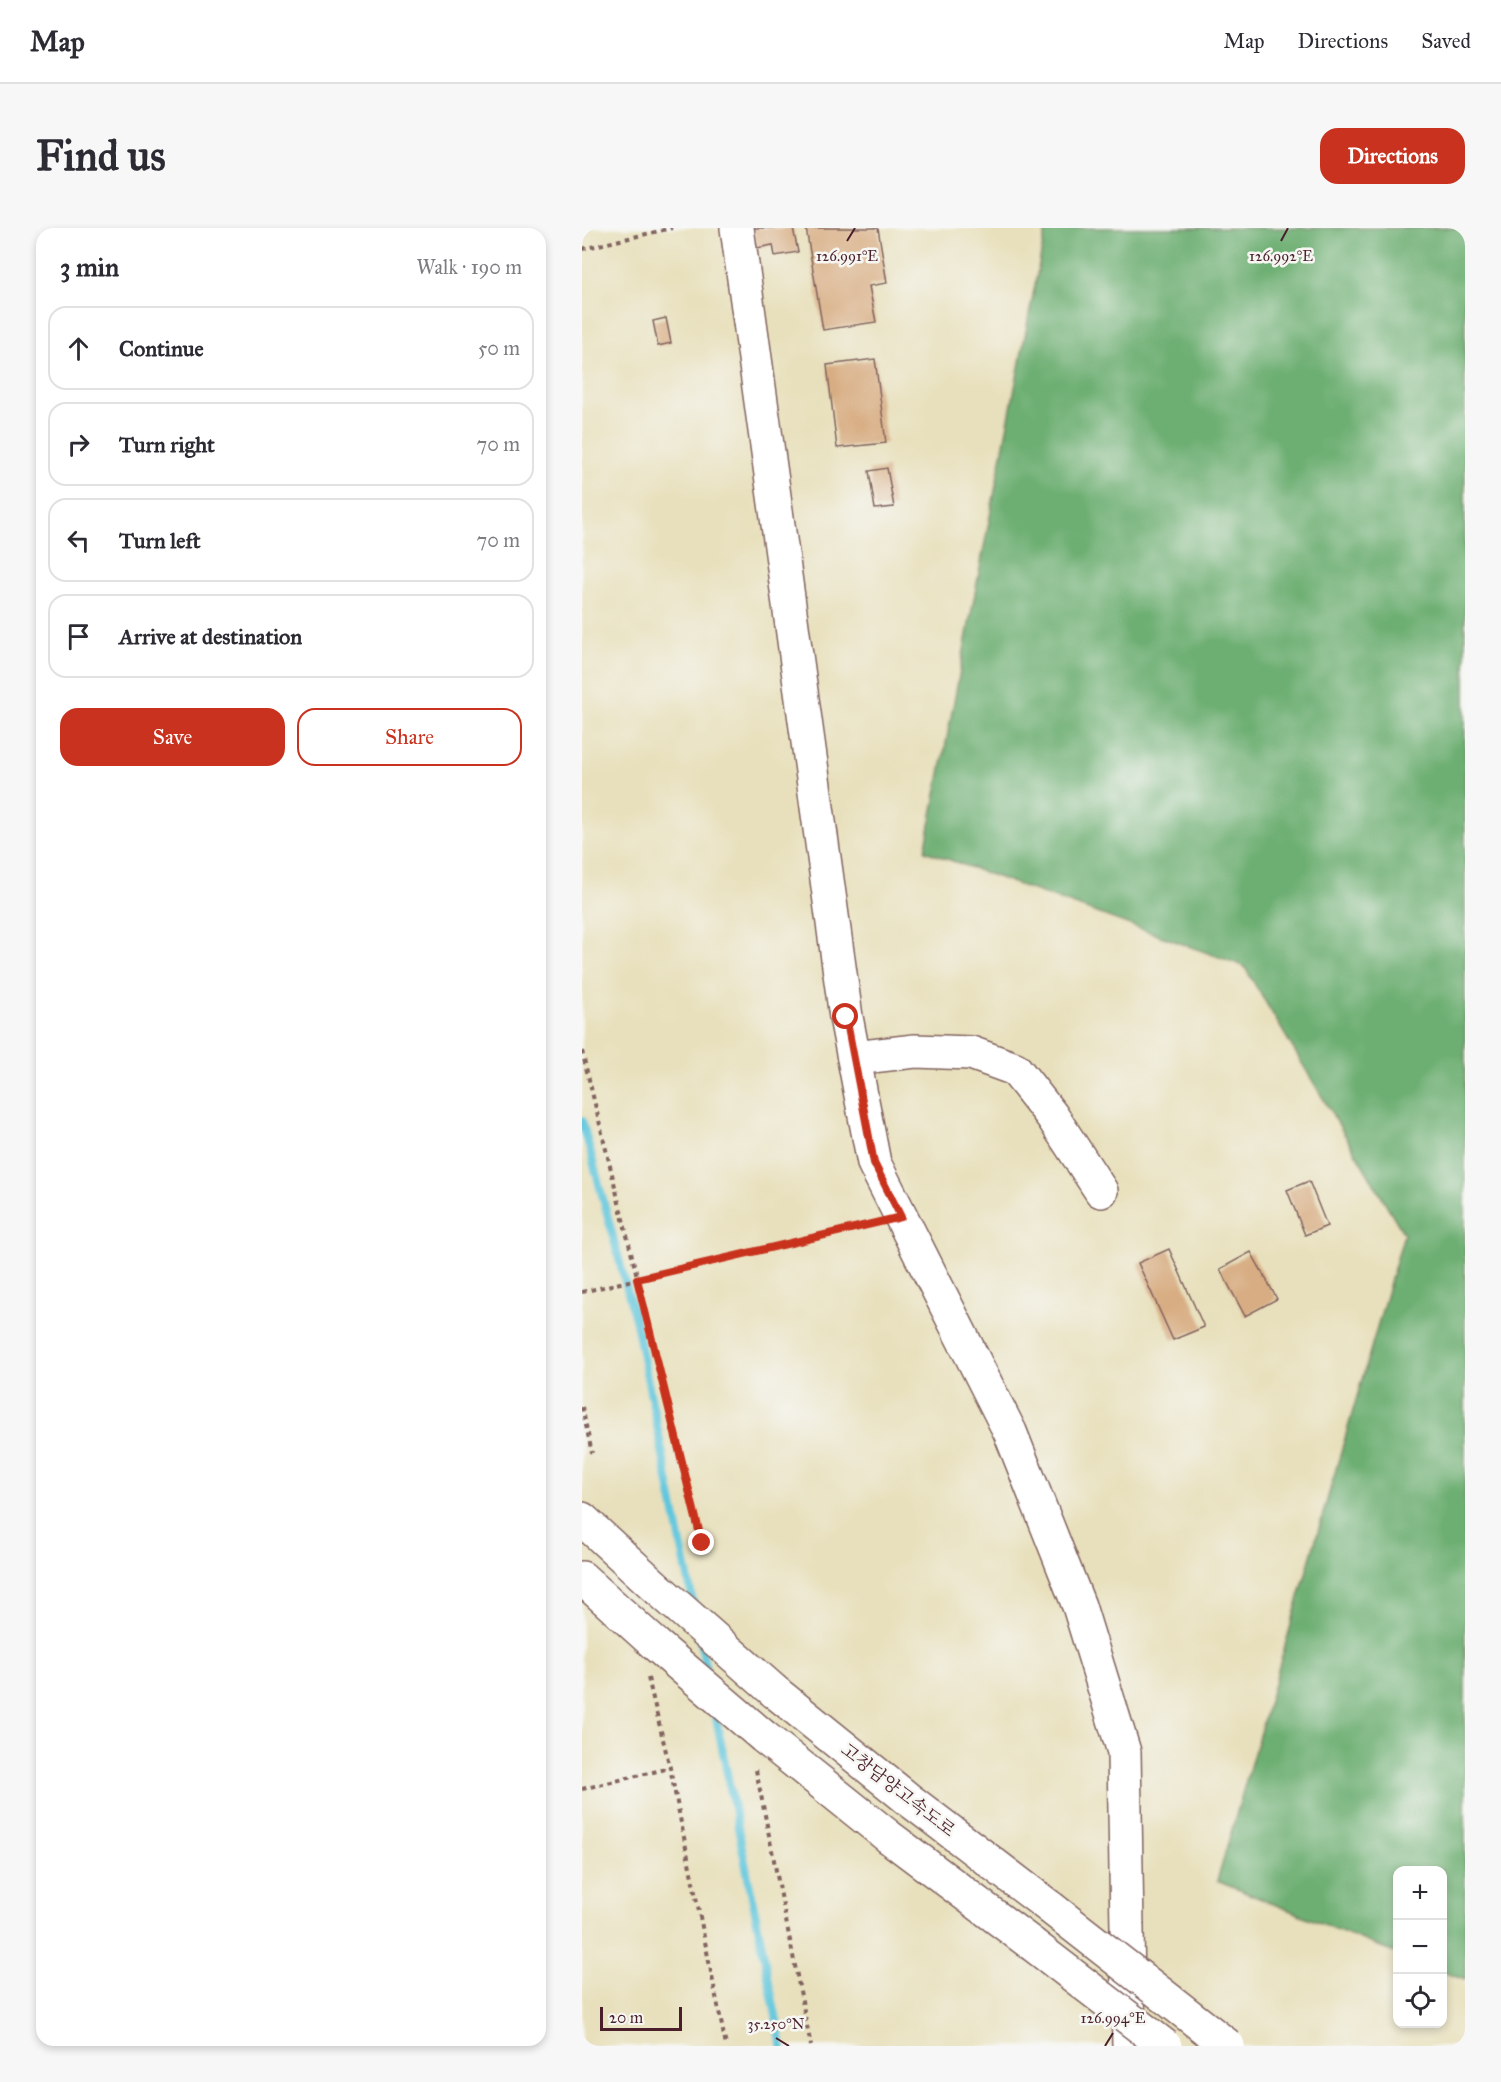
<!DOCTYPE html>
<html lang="en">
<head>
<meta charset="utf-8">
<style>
	:root { --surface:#fff; --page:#f7f7f7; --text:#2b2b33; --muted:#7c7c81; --line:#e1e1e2; --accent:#c8321e }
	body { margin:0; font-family:"IM FELL Great Primer","Noto Serif KR",serif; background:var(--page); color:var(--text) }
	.controls { position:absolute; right:18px; bottom:18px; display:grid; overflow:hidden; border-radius:12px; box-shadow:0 3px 9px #0003 }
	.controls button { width:54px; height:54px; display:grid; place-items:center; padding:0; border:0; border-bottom:2px solid var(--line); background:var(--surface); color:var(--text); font:30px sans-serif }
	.scale { position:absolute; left:18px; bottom:15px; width:82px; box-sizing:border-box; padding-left:6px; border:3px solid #4a1f2b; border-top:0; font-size:16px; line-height:21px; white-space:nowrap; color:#4a1f2b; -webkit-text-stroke:4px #f6f6f2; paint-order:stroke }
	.stop { position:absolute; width:18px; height:18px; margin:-14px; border:4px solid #c8321e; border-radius:50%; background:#fff }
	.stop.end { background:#c8321e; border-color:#fff; box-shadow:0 2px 6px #0008 }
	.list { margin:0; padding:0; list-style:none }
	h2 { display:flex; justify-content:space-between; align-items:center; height:78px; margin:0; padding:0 24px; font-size:26px }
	h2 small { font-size:20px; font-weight:400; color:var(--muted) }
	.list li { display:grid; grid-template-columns:39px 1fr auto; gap:18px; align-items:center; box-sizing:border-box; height:84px; margin:0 12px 12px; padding:0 12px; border:2px solid var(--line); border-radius:18px }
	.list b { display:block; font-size:22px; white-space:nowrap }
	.list em { font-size:20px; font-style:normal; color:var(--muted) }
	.actions { display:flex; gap:12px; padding:18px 24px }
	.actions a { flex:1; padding:14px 0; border:2px solid var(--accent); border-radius:18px; text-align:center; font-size:21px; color:var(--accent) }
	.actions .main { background:var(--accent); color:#fff }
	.icon { flex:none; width:33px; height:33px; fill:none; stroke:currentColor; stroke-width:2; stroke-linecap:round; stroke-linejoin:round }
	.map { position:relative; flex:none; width:883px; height:1818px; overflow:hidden; border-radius:18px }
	header { display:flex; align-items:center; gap:36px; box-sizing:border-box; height:84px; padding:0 30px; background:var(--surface); border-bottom:2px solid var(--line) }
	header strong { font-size:28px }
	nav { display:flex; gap:33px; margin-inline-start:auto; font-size:21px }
	.intro { display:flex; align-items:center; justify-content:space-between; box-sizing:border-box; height:144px; padding:0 36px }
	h1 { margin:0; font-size:42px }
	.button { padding:15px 27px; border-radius:18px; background:var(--accent); color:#fff; font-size:21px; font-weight:700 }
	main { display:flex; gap:36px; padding:0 36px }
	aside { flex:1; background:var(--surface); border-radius:18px; box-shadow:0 3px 9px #0003 }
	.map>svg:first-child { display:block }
	.forest { fill:#6daf72; stroke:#5c674e; stroke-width:1.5 }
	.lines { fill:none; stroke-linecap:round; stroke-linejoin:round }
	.stream { stroke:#5fc6dc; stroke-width:8 }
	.building { fill:#d8ad83 }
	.minor-casing { stroke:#81635e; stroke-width:36 }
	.highway-casing { stroke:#81635e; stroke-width:36 }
	.path { stroke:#81635e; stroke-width:4; stroke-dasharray:4.5 4.5; stroke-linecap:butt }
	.minor { stroke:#fff; stroke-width:33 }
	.highway { stroke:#fff; stroke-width:33 }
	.highway-bridge-casing { stroke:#81635e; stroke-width:36; stroke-linecap:butt }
	.highway-bridge { stroke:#fff; stroke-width:33 }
	.route { stroke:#c8321e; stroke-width:8 }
	.ticks { fill:none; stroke:#4a1f2b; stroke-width:2 }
	.labels { text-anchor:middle; stroke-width:5; stroke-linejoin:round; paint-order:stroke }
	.street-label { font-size:18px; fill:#4a1f2b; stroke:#f6f6f2 }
	.ticks-label { font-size:15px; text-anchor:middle; fill:#4a1f2b; stroke:#f6f6f2; stroke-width:5; stroke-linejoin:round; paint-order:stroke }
</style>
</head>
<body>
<header>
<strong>Map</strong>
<nav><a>Map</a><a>Directions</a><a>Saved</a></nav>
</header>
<div class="intro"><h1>Find us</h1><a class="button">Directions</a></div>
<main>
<aside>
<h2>3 min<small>Walk · 190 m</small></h2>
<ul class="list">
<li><svg class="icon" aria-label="ahead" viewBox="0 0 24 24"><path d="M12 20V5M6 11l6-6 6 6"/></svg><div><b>Continue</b></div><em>50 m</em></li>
<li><svg class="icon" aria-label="right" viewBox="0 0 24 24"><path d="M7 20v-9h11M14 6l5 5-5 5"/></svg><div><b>Turn right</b></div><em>70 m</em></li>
<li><svg class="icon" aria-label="left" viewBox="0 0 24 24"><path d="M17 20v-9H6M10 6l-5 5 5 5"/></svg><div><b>Turn left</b></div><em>70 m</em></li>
<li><svg class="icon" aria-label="arrive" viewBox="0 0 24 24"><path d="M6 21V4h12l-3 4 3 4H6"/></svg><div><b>Arrive at destination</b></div></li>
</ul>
<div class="actions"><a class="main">Save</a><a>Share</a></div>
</aside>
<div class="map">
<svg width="883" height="1818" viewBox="0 0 883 1818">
	<rect width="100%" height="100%" fill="#f6f6f2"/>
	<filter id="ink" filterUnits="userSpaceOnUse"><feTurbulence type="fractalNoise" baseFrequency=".0167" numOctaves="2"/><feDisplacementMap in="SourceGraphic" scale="12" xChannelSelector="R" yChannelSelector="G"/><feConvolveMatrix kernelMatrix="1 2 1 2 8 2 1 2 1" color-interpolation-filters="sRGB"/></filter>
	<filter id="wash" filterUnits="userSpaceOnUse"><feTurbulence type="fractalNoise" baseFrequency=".008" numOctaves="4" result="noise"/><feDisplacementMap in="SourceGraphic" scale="24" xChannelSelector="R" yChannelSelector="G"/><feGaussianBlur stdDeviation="1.35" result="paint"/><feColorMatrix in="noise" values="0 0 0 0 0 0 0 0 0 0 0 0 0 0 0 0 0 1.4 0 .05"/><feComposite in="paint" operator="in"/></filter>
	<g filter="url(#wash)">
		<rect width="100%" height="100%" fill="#e8e0bc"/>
		<!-- forest -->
		<polygon class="forest" points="464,0 883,0 883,1752 861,1744 860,1642 816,1642 815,1726 635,1653 822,1006 662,738 343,623"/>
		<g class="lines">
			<!-- stream -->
			<g class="stream">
				<polyline points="0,892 54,1095 112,1379"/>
				<polyline points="118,1412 125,1447"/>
				<polyline points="132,1480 200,1818"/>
			</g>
		</g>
		<g id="blocks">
			<!-- building -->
			<g class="building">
				<polygon points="171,0 211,0 216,24 193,28 191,17 175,20"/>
				<polygon points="224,0 296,0 305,55 287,58 294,94 241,102"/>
				<polygon points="84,90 89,115 76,118 71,93"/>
				<polygon points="293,131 304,215 255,220 245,137"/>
				<polygon points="305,240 312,279 293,281 287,243"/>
				<polygon points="727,953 745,998 723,1007 705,962"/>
				<polygon points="587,1021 622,1099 591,1112 556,1035"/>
				<polygon points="669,1024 695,1071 663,1088 638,1041"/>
			</g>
		</g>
	</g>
	<g filter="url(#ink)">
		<use href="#blocks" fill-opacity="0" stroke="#81635e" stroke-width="1.5"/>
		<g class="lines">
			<!-- minor casing -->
			<g class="minor-casing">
				<g id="minor">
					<polyline points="155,0 264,789 292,935 428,1204 497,1378 542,1524 547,1818"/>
					<polyline points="272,830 333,823 389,825 433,841 470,888 519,963"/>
				</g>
			</g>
			<!-- highway casing -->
			<g class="highway-casing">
				<g id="highway">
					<polyline points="0,1291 75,1360"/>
					<polyline points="0,1350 73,1416"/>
					<polyline points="192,1463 326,1571 469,1680"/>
					<polyline points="182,1509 307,1609 450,1716"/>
				</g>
			</g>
			<!-- path -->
			<g class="path">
				<polyline points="0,21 90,0"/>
				<polyline points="0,823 120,1315"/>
				<polyline points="0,1064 289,996"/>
				<polyline points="0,1179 10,1225"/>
				<polyline points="66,1450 88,1540 144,1818"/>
				<polyline points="174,1542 229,1818"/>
				<polyline points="0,1561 88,1540"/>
			</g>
			<!-- minor -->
			<use href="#minor" class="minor"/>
			<!-- highway -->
			<use href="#highway" class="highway"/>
			<!-- highway-bridge casing -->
			<g class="highway-bridge-casing">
				<g id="highway-bridge">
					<polyline points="75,1360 192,1463"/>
					<polyline points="73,1416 182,1509"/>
					<polyline points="469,1680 646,1818"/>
					<polyline points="450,1716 583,1818"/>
				</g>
			</g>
			<!-- highway-bridge -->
			<use href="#highway-bridge" class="highway-bridge"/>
		</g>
	</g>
	<g class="lines" filter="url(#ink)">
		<!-- route -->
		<polyline class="route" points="120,1315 55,1051 319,989 292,935 264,789"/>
	</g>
	<!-- ticks -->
	<path class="ticks" d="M265,13L273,0M699,13L706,0M194,1810L207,1818M523,1818L531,1805"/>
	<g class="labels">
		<!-- street labels -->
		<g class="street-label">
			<text transform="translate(316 1562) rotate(38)" y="6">고창담양고속도로</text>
		</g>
	</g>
	<g class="ticks-label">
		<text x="265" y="33">126.991°E</text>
		<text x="699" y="33">126.992°E</text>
		<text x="531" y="1795">126.994°E</text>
		<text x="194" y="1801">35.250°N</text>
	</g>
</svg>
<div class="controls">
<button>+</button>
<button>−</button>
<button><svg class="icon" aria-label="locate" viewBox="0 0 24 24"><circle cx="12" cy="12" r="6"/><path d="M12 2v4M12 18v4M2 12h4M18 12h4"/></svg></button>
</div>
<div class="scale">20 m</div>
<div class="stop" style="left:264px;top:789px"></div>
<div class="stop end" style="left:120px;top:1315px"></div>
</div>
</main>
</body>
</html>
